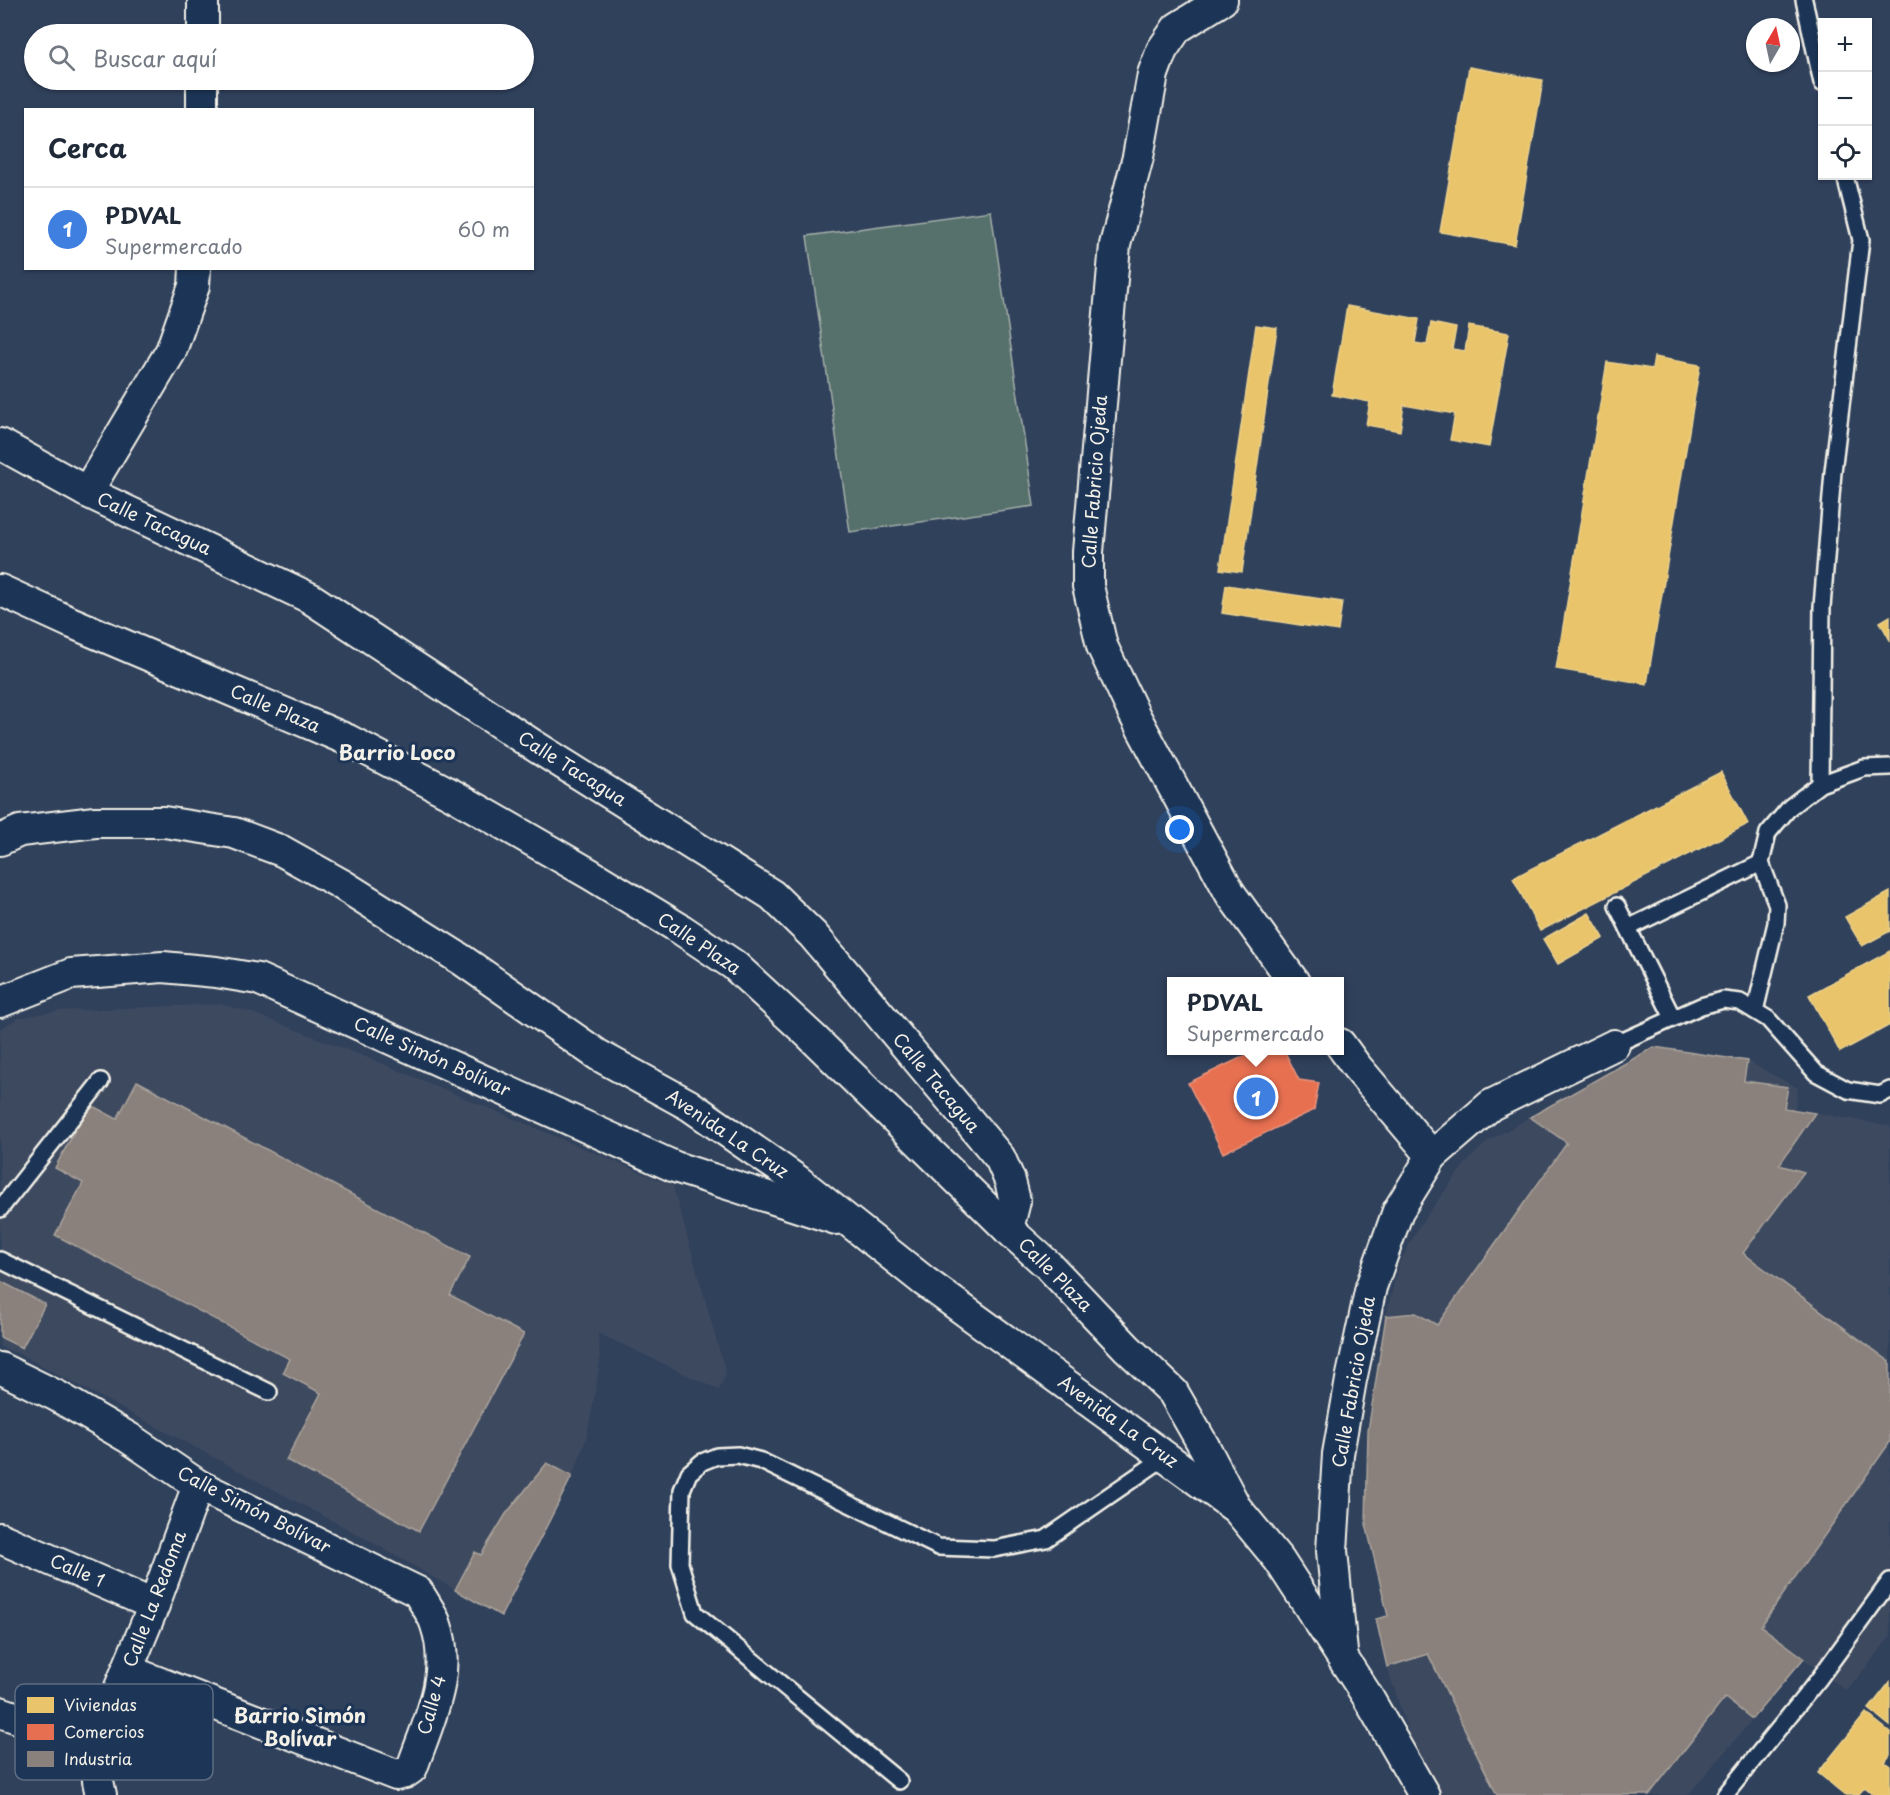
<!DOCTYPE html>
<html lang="es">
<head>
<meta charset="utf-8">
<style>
	:root { --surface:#fff; --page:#f6f6f7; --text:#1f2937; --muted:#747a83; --line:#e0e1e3; --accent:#7c3aed }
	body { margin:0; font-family:"Playpen Sans",sans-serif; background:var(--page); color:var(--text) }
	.controls { position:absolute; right:18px; top:18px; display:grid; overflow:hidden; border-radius:0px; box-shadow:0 2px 4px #0004 }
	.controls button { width:54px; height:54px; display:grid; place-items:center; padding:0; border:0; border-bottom:2px solid var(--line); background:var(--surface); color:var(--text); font:30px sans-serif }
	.compass { position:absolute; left:1746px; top:18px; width:54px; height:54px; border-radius:50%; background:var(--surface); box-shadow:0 2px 4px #0004; rotate:9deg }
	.you { position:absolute; left:1180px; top:830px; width:21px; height:21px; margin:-15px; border:4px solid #fff; border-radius:50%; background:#1a73e8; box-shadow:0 0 0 9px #1a73e833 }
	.badge { display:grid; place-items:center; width:39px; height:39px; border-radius:50%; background:var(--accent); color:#fff; font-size:20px; font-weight:700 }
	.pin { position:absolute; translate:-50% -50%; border:3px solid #fff; box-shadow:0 2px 6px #0006 }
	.popup { position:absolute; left:1167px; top:977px; width:177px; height:78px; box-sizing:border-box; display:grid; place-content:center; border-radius:0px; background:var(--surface); filter:drop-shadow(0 2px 4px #0005); font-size:20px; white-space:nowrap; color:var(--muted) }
	.popup b { font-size:22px; color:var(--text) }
	.popup::after { content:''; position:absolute; left:50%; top:100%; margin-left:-12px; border:12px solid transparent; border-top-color:var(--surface) }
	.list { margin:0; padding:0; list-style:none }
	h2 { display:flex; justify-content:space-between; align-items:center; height:78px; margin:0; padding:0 24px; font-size:26px }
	h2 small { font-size:20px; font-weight:400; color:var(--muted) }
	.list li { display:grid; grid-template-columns:39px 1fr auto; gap:18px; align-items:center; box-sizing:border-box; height:84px; padding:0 24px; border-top:2px solid var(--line) }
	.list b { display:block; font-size:22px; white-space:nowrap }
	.list p { margin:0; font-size:20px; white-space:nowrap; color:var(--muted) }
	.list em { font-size:20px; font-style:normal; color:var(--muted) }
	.icon { flex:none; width:33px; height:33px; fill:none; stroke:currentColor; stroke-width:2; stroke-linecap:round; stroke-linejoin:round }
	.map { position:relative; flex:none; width:1890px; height:1795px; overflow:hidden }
	.search { position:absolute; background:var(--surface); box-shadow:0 2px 4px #0004; left:24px; top:24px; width:510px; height:66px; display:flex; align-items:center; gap:15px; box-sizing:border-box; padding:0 21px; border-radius:33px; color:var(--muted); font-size:22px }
	.panel { position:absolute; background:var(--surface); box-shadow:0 2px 4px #0004; left:24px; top:108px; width:510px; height:162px; border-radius:0px }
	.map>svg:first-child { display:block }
	.built { fill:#3e4a5f }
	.green { fill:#566f6c; stroke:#a5b0aa; stroke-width:1.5 }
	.homes { fill:#e9c46a; stroke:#ecd290; stroke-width:1.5 }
	.shops { fill:#e76f51; stroke:#eb967e; stroke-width:1.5 }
	.industry { fill:#8a817c; stroke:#aaa39c; stroke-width:1.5 }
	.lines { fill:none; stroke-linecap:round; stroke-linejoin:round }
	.lane-casing { stroke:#f4f1e8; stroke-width:20 }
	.street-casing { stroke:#f4f1e8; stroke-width:34 }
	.lane { stroke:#1d3557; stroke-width:15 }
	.street { stroke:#1d3557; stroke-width:30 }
	.labels { text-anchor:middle; stroke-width:6; stroke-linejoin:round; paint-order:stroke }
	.street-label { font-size:18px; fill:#f4f1e8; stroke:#1d3557 }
	.neighbourhood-label { font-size:20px; font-weight:bold; fill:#f4f1e8; stroke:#1d3557 }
	.key { fill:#1d3557; stroke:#5e6d82; stroke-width:1.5 }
	.key-label { font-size:16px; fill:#f4f1e8 }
</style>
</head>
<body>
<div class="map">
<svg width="1890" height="1795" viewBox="0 0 1890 1795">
	<rect width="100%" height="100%" fill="#30415c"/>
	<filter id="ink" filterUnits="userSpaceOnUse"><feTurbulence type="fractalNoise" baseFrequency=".0167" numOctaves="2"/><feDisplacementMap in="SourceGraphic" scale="12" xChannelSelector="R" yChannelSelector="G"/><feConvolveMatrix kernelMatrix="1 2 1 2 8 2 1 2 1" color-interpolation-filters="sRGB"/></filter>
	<g filter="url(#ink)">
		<!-- built -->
		<g class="built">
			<polygon points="221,1004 253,1013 381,1063 673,1186 726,1374 719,1390 598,1333 600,1361 595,1394 586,1439 577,1465 501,1616 370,1541 20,1354 0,1347 0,1029 18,1018 58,1011"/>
			<polygon points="1654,1047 1747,1061 1798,1088 1795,1109 1890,1126 1890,1637 1847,1691 1804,1659 1688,1795 1440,1795 1414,1749 1387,1667 1376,1619 1388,1616 1366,1524 1368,1431 1386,1316 1398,1266 1419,1226 1464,1165 1488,1141"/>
		</g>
		<!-- green -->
		<polygon class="green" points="991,211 1034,506 850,532 807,236"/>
		<!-- homes -->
		<g class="homes">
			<polygon points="1469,67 1543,80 1515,245 1440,232"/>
			<polygon points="1347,306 1419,319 1415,343 1427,345 1431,323 1456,328 1452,349 1465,351 1469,326 1509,333 1489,447 1450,440 1455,414 1404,405 1400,431 1366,425 1370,402 1332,395"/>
			<polygon points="1256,325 1277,328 1242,572 1220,569"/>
			<polygon points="1654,357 1700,365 1647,684 1556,669 1607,362 1652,369"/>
			<polygon points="1226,585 1342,602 1338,631 1222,613"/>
			<polygon points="1890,616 1890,640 1880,622"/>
			<polygon points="1721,772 1748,824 1540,931 1513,878"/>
			<polygon points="1890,892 1890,931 1862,946 1845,917"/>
			<polygon points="1589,913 1604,938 1558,964 1543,939"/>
			<polygon points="1890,951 1890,1025 1840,1052 1809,995"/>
			<polygon points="1890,1682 1890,1726 1869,1709"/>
			<polygon points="1866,1713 1890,1732 1890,1755 1885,1762 1890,1766 1890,1795 1874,1795 1865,1787 1858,1795 1845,1795 1818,1773"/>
		</g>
		<!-- shops -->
		<polygon class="shops" points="1257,1050 1284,1050 1299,1080 1319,1083 1314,1110 1223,1153 1188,1083"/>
		<!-- industry -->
		<g class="industry">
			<polygon points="1654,1047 1747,1061 1744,1081 1788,1087 1784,1108 1815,1113 1779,1165 1804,1172 1743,1253 1890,1362 1890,1442 1761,1626 1804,1658 1752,1719 1725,1698 1649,1795 1497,1795 1428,1654 1387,1667 1376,1619 1388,1616 1366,1524 1368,1431 1386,1316 1416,1313 1437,1325 1567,1143 1530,1117"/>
			<polygon points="137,1081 470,1257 450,1295 524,1334 419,1531 286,1460 321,1393 283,1373 290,1359 55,1235 83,1183 55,1168 89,1104 117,1119"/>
			<polygon points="0,1281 45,1304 22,1348 0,1337"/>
			<polygon points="547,1463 572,1476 501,1616 455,1590 475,1552 481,1555 506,1514"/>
		</g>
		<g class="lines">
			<!-- lane casing -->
			<g class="lane-casing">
				<g id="lane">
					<polyline points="1804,0 1822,83"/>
					<polyline points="1820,784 1822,607 1833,472 1861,240 1845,176"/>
					<polyline points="1617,906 1673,1018"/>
					<polyline points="1628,928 1761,863"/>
					<polyline points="1755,1011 1776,923 1777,905 1761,863 1768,833 1790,807 1820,784 1864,768 1890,767"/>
					<polyline points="1614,1045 1701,1006 1723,1000 1740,1002 1768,1019 1816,1073 1848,1090 1880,1095 1890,1090"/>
					<polyline points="0,1209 101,1081"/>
					<polyline points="0,1260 269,1392"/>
					<polyline points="899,1781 695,1613 680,1564 682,1490 689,1473 702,1462 717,1456 738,1455 761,1461 938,1547 994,1549 1046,1539 1165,1457"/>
					<polyline points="1725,1795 1818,1680 1890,1581"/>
				</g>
			</g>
			<!-- street casing -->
			<g class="street-casing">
				<g id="street">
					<polyline points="1222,0 1177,28 1162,50 1153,74 1138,157 1115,245 1088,552 1088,586 1102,646 1134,714 1230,893 1294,982"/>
					<polyline points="203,34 203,0"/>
					<polyline points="202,110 202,80"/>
					<polyline points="0,444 87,492 310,598 530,743 772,895 813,935 1000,1158 1010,1181 1015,1201 1008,1229"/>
					<polyline points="87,492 171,351 194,286 195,268"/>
					<polyline points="0,590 70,622 348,740 453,795 590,874 682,930 734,965 812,1037 1008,1229 1049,1266 1127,1348 1173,1392 1205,1448 1234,1504"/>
					<polyline points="0,840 20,831 95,822 164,822 234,833 282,851 341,884 462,960 598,1055 689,1105 797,1180 924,1281 1237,1509 1279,1560 1366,1694 1424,1795"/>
					<polyline points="0,1002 71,974 163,967 216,972 258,979 675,1167 836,1219"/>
					<polyline points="1340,1044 1356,1066 1432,1156"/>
					<path d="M0,1368L57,1396L129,1438L198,1485L418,1592C424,1603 433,1614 436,1625C453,1674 428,1722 412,1768L405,1773L396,1775L127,1670"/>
					<polyline points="0,1538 154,1605"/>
					<polyline points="1342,1652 1332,1551 1338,1454 1351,1380 1371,1287 1398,1211 1432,1156 1491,1105 1614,1045"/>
					<polyline points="0,1712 96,1745"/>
					<polyline points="101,1795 98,1781 96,1745 154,1605 198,1485"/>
				</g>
			</g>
			<!-- lane -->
			<use href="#lane" class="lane"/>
			<!-- street -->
			<use href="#street" class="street"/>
		</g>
	</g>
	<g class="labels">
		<!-- street labels -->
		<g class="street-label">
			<text transform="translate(1095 482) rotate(-86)" y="6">Calle Fabricio Ojeda</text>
			<text transform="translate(154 524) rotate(25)" y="6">Calle Tacagua</text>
			<text transform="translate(275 709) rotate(23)" y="6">Calle Plaza</text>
			<text transform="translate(572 769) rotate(32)" y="6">Calle Tacagua</text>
			<text transform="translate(699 944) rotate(34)" y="6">Calle Plaza</text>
			<text transform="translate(432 1057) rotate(24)" y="6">Calle Simón Bolívar</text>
			<text transform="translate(936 1083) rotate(50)" y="6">Calle Tacagua</text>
			<text transform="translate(727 1134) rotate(34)" y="6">Avenida La Cruz</text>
			<text transform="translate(1055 1275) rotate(45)" y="6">Calle Plaza</text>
			<text transform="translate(1354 1382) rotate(-80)" y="6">Calle Fabricio Ojeda</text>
			<text transform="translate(1118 1422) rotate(36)" y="6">Avenida La Cruz</text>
			<text transform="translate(254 1510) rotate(27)" y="6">Calle Simón Bolívar</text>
			<text transform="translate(77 1571) rotate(23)" y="6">Calle 1</text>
			<text transform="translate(155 1599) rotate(-69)" y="6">Calle La Redoma</text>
			<text transform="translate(432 1705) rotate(-74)" y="6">Calle 4</text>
		</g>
		<!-- neighbourhood labels -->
		<g class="neighbourhood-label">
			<text x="397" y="760">Barrio Loco</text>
			<text x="300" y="1723">Barrio Simón<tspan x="300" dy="23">Bolívar</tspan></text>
		</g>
	</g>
	<!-- legend -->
	<rect x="15" y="1684" width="198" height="96" rx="9" class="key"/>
	<rect x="27" y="1697" width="27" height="16" fill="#e9c46a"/>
	<rect x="27" y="1724" width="27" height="16" fill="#e76f51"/>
	<rect x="27" y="1751" width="27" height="16" fill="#8a817c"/>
	<g class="key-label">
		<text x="64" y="1711">Viviendas</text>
		<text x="64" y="1738">Comercios</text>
		<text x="64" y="1765">Industria</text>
	</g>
</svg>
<div class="controls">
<button>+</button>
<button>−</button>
<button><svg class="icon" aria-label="locate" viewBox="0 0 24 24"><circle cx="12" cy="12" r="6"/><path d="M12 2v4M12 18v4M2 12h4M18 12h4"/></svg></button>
</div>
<svg class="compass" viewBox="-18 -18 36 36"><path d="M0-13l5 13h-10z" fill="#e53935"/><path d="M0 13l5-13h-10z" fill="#747a83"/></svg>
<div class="you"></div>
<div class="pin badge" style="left:1256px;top:1097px;background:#3f7fe0">1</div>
<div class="popup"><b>PDVAL</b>Supermercado</div>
<div class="search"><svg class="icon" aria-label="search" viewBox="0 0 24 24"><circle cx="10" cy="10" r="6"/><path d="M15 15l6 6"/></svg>Buscar aquí</div>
<section class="panel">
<h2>Cerca<small></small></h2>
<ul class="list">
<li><span class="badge" style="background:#3f7fe0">1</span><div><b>PDVAL</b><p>Supermercado</p></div><em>60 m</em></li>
</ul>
</section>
</div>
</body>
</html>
